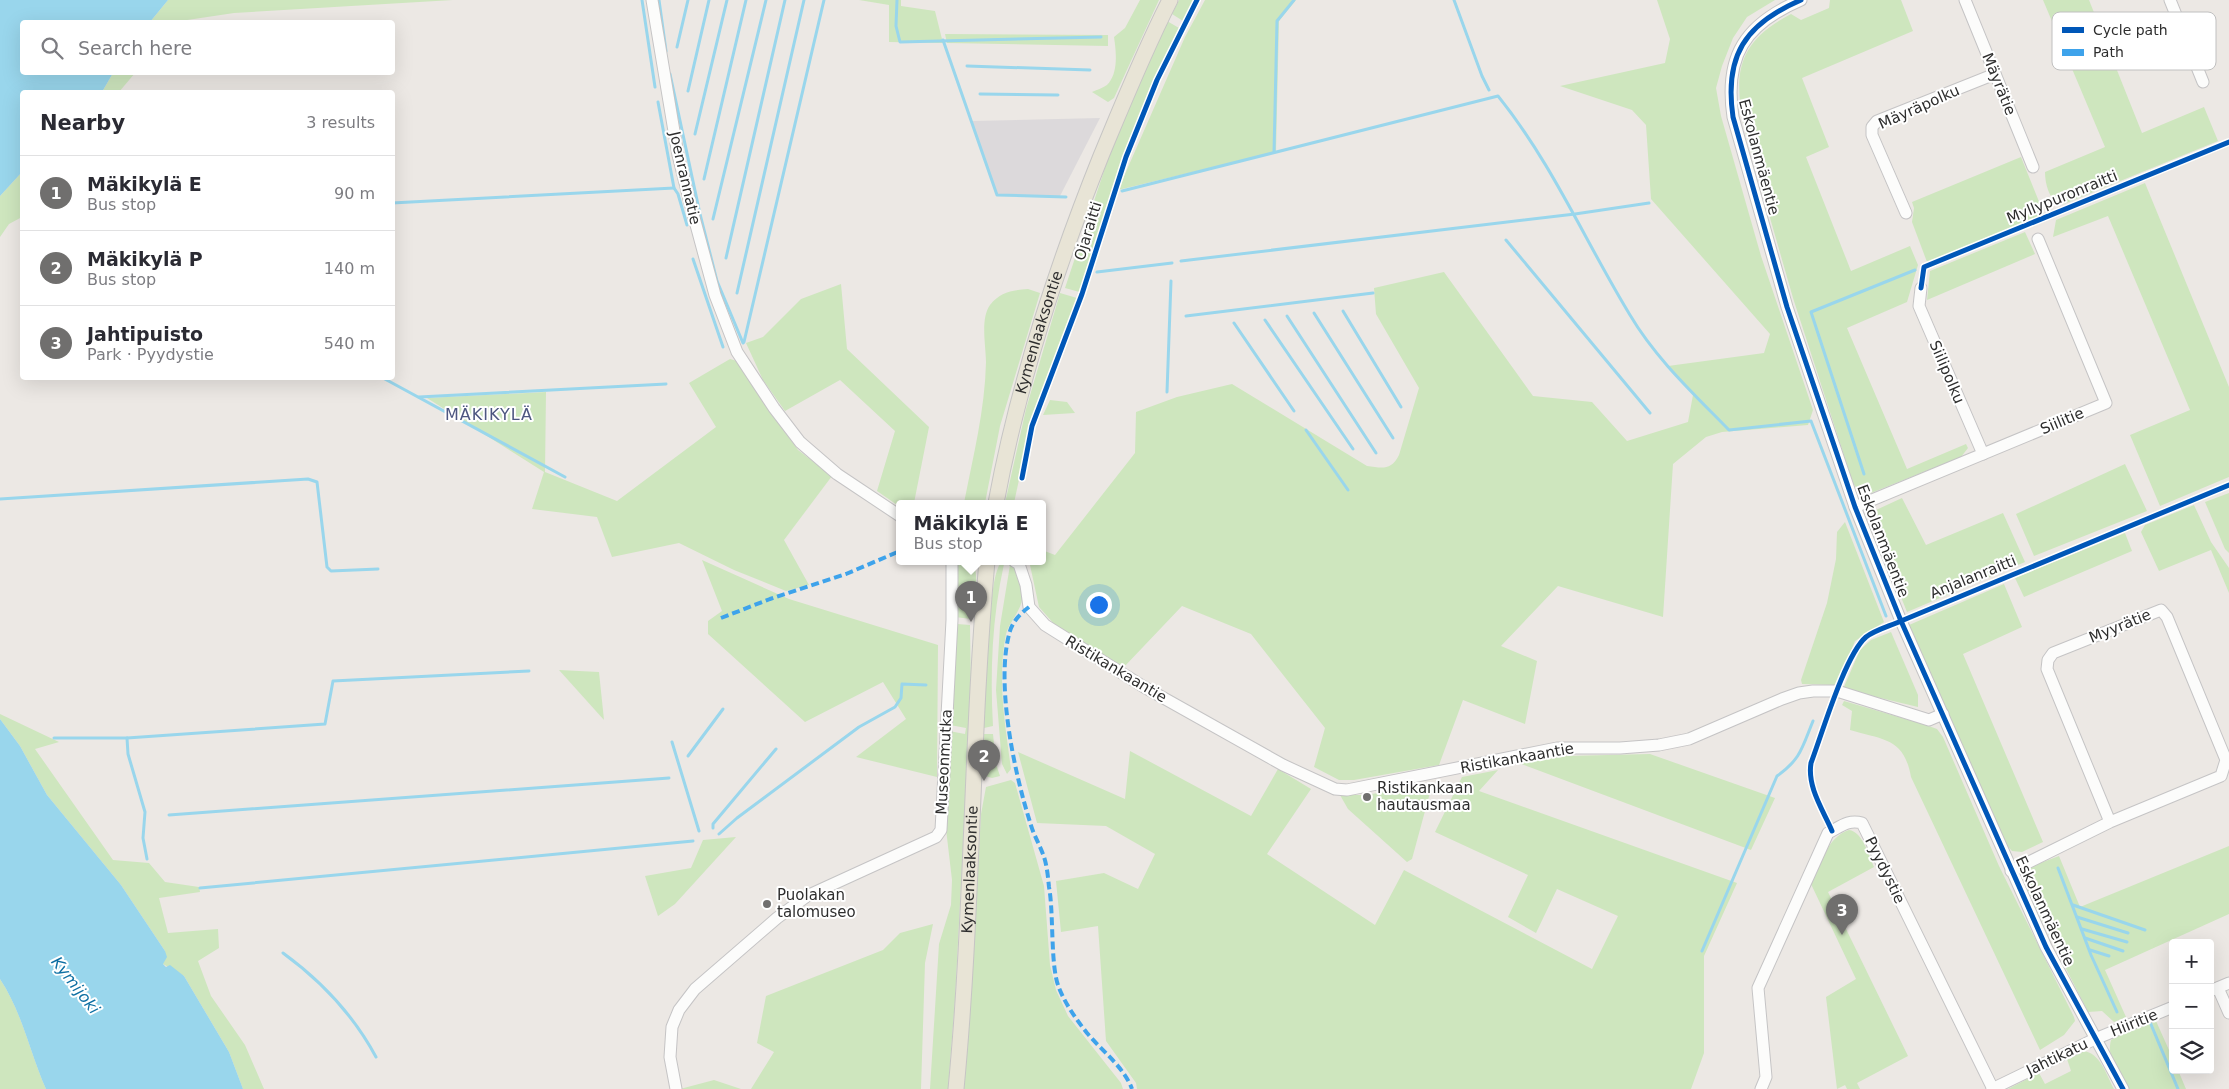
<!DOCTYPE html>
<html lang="en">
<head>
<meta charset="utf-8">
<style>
	:root { --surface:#fff; --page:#f2f2f3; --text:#2b2b33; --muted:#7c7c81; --line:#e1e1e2; --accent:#706f6e }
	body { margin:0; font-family:"DejaVu Sans",sans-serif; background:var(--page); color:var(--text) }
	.controls { position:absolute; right:15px; bottom:15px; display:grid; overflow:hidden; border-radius:5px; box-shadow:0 5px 20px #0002 }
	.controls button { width:45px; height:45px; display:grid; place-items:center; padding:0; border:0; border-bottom:1px solid var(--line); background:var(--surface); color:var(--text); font:25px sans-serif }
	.you { position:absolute; left:1098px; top:604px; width:18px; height:18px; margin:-12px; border:4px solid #fff; border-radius:50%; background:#1a73e8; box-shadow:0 0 0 8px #1a73e833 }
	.badge { display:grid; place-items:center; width:32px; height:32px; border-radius:50%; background:var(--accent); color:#fff; font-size:16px; font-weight:700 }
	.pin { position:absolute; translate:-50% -41px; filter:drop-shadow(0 1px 2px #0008) }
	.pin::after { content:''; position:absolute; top:26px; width:18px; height:15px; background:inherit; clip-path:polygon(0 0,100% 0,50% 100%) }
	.popup { position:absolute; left:896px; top:500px; width:150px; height:65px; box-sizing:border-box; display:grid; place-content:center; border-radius:5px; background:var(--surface); filter:drop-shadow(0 1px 4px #0005); font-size:16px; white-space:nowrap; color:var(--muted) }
	.popup b { font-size:19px; color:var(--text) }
	.popup::after { content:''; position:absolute; left:50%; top:100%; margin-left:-10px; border:10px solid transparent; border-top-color:var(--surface) }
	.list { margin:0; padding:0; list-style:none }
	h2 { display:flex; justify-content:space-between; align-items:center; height:65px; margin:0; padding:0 20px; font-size:21px }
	h2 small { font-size:16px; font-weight:400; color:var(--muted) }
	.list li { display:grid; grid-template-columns:32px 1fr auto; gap:15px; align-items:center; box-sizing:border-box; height:75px; padding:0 20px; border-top:1px solid var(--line) }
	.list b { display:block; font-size:19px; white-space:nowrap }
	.list p { margin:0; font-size:16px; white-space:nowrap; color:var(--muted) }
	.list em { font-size:16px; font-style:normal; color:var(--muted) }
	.icon { flex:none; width:28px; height:28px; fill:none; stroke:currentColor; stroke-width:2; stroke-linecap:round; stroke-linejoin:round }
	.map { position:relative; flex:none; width:2229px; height:1089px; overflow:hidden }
	.search { position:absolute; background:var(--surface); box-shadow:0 5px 20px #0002; left:20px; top:20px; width:375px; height:55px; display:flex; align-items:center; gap:12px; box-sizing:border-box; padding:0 18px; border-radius:5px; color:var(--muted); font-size:19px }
	.panel { position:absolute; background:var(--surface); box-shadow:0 5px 20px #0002; left:20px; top:90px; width:375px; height:290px; border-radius:5px }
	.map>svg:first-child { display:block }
	.industrial { fill:#dcd9db }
	.green { fill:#cee6be }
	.water { fill:#99d6ec }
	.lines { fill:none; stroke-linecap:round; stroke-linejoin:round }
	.stream { stroke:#99d6ec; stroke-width:3 }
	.minor-casing { stroke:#c5c4c5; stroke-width:13 }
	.major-casing { stroke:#c6c5c4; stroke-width:17 }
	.minor { stroke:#fcfcfb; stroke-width:11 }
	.major { stroke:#e8e4d6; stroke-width:15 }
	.quiet { stroke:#3ea3eb; stroke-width:4; stroke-dasharray:8 4; stroke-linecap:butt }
	.cycleway-casing { stroke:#fff; stroke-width:8 }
	.cycleway { stroke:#0057b8; stroke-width:5 }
	.poi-dot { fill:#706f6e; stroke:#fff; stroke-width:2 }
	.labels { text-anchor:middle; stroke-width:4; stroke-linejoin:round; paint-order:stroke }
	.street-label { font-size:15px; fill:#2e2e2e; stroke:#fff }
	.poi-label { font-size:15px; fill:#2e2e2e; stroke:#fff; text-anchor:start }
	.neighbourhood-label { font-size:16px; letter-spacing:1px; fill:#4d5680; stroke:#fff }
	.water-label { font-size:16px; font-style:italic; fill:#0d6fa3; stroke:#fff }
	.key { fill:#fff; stroke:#c0c0c0; stroke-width:1 }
	.key-label { font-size:14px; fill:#2e2e2e }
</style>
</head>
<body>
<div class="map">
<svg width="2229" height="1089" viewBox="0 0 2229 1089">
	<rect width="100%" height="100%" fill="#ece8e4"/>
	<!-- industrial -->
	<polygon class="industrial" points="1100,118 1060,196 998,196 972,121"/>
	<!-- green -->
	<g class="green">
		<polygon points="168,0 453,0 234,13 174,22 150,22"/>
		<polygon points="859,0 901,0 901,6 935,11 943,43 889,42 889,5"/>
		<path d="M1140,0H1159L1114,98L1108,102L1092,92C1096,90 1103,88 1107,85C1119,73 1116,51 1114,37L1125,28Z"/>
		<polygon points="1179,0 1194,0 1183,21 1172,14"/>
		<polygon points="1205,0 1296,0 1279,21 1276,152 1118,190 1185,37"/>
		<path d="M1657,0H1775L1747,17L1733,38L1722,66L1716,88L1721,116L1761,256L1813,410L1808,425L1722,432L1706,437L1673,464L1663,617L1558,586L1501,646L1537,661L1525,724L1463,700L1439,765L1354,780H1339L1314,767L1325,728L1251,634L1182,606L1124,667L1055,625L1039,607L1030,565L1027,561H1042V550L1055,555L1135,453L1136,412L1177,397L1232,384L1367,466C1382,468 1391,471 1399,455L1419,388L1376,314L1374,288L1444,272L1533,396L1592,402L1627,441L1688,422L1693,395L1668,366L1764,353L1770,334L1651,199L1646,125L1632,110L1560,86L1665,63L1670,39Z"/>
		<path d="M1830,0H1901L1913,31L1802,78L1829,147L1806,157L1851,271L1910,246L1918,265L1907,302L1847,328L1907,469L1966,444L1968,448L1961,457L1871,493C1862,493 1858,491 1853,483L1793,298L1744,127C1733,71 1738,42 1791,14L1801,20L1829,8Z"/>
		<path d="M2043,0H2089L2142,133L2204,107L2218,141L2064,204L2059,205C2049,198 2045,184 2045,172L2105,147Z"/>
		<path d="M1167,21L1179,28C1137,113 1105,201 1083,293L1065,288L1110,153Z"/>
		<polygon points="945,34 1108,35 1108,46 947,43"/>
		<polygon points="113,73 135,73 119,92 102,92"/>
		<polygon points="2021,157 2044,214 1927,262 1912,222 1914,208 1912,202"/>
		<polygon points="22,172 22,217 9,224 0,237 0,196"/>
		<polygon points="2145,183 2229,387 2229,477 2160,506 2130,435 2190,410 2108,216 2053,237 2056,220"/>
		<polygon points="2025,232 2035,254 1927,300 1930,271"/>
		<polygon points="841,284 847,349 929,427 914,503 900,503 900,507 877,491 895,431 840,380 785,411 763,380 746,343 763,337 801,299"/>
		<path d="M1028,289L1040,293L1000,426L985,503H964C973,457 985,410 986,362C986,346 980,319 990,305C1000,292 1013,290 1028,289Z"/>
		<polygon points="1060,293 1077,298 1032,419 1014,503 1005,503 1026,409"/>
		<polygon points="730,359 737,361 765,404 798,450 832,476 784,540 809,585 786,591 734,570 679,543 612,557 597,517 532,509 544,472 427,398 546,392 545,472 617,501 716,427 689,383"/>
		<polygon points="1050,400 1067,402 1075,413 1043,415"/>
		<polygon points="2125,464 2147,511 2034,556 2016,514"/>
		<polygon points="2229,493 2229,553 2225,549 2205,502"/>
		<polygon points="1902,498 1926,545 2003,513 2025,562 1907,612 1870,520 1876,510"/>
		<polygon points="2194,505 2211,542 2229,568 2229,593 2211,550 2159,571 2141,532 2145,525"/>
		<polygon points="1845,522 1884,622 1855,641 1838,683 1834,685 1802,684 1801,680 1827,603 1836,559 1837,532"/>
		<polygon points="2125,533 2132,551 2024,597 2015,578"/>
		<polygon points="702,560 789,599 938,645 937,777 856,757 906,719 883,682 805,722 708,634 708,621 722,611"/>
		<path d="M959,561H972C981,577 973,602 971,619L955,617L957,567Z"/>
		<path d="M1000,564H1004C992,618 990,671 993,726L984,728C986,699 987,583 1000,564Z"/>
		<path d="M1010,565C1020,570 1024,589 1022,599C1021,611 1009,622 1006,634C997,679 1005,724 1011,769L1007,774L1002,764L996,690L1000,626Z"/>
		<polygon points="2004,584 2022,627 1963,654 2043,842 2022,852 2012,851 2004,842 1909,625"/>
		<polygon points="957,624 970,625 971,691 955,1000 948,1089 930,1089 939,944 951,905 952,880 946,829 949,731 965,734 966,728 950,725"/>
		<polygon points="1891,632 1918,695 1918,707 1843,689 1860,650 1871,640"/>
		<polygon points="559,670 599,672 604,720"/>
		<path d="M1844,701L1926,725L1937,729L1943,737L1999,866L2074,1017L2075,1021L2064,1035L2040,1050L1911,777C1904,738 1884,740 1850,730L1852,711L1842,705Z"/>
		<polygon points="0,714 59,742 35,749 113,860 149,863 165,882 199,887 200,892 159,898 168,933 218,929 219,948 198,961 211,996 245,1045 264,1089 243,1089 229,1052 184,976 163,964 165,951 121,885 47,795 20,746 0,719"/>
		<polygon points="984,734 993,734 996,764 1000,776 992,778 985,776"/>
		<polygon points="1130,751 1251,816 1278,769 1311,789 1267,854 1375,925 1404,870 1592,969 1618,916 1557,889 1536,933 1508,917 1528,875 1435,832 1462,777 1498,770 1479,791 1737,883 1704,956 1704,1053 1691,1089 1137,1089 1136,1083 1106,1041 1098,926 1061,932 1056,881 1104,873 1138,889 1155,854 1106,826 1037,823 1018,752 1125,799"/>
		<polygon points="1650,754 1775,798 1751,850 1519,763 1566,756"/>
		<polygon points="1011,780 1015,783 1044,886 1050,965 1056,990 1068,1016 1121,1083 1123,1089 964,1089 971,998 981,814 986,787"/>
		<path d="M1423,785L1431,789L1412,859L1407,862L1348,809L1340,795C1346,792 1353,795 1359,795C1381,794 1402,789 1423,785Z"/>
		<path d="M1849,830C1863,832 1869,856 1874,867L1828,892L1908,1056L1857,1083L1860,1089H1847L1845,1085L1837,1089L1826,997L1856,979L1811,884C1820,865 1827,837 1849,830Z"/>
		<polygon points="736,837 675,904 658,916 645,876 691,868 703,840"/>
		<polygon points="2229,846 2229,914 2105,970 2126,1017 2114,1022 2102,1011 2088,1012 2050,937 2025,884 2028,871 2035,865 2059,856 2080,907"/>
		<polygon points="933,924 925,963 921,1089 751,1089 774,1052 757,1043 766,996 883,950 900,933"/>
		<path d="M0,979C22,1012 30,1053 46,1089H0Z"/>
		<path d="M2156,1021L2173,1059V1070H2178L2186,1089H2128C2119,1074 2106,1058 2111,1040L2121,1034Z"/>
		<path d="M2083,1051C2100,1052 2107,1076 2114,1089H2008L2039,1073L2045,1084L2071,1071L2067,1059Z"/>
		<polygon points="714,1080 741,1089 680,1089"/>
	</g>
	<!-- water -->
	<g class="water">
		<polygon points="0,0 168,0 150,22 22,22 22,72 113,73 102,92 22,92 22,172 0,196"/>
		<path d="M0,719L20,746L47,795L121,885L165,951L167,957L163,964L166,967L170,965L184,976L229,1052L243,1089H46C30,1053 22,1012 0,979Z"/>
	</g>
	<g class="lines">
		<!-- stream -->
		<g class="stream">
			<polyline points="642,0 655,87"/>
			<polyline points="659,0 666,51"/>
			<polyline points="897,0 896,26 900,42 1101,37"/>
			<polyline points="1454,0 1482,76 1489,90"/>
			<polyline points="943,40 997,195 1066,197"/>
			<polyline points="677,47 688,0"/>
			<polyline points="967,66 1090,70"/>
			<polyline points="670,74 700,214 717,281 743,343"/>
			<polyline points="688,91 709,0"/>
			<polyline points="980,94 1058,95"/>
			<polyline points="658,102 674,188 678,194 687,225"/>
			<polyline points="695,134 727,0"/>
			<polyline points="1274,152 1277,21 1294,0"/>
			<polyline points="704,179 746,0"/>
			<path d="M1122,191L1498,96C1552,163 1585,241 1630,315C1656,359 1694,394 1729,430L1811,421L1886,616"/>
			<polyline points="392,203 674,188"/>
			<polyline points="713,219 766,0"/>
			<polyline points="1506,240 1650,413"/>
			<polyline points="726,258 785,0"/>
			<polyline points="693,259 723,347"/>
			<polyline points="1181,261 1575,214 1649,203"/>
			<polyline points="1097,272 1172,263"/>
			<polyline points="737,293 804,0"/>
			<polyline points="1343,311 1401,407"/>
			<polyline points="1314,313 1393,438"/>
			<polyline points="1186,316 1373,293"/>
			<polyline points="1287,316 1376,453"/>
			<polyline points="1265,320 1353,449"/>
			<polyline points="1234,323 1294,411"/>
			<polyline points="744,342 824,0"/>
			<polyline points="383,378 565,477"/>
			<polyline points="1167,392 1171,281"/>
			<polyline points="419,397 666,384"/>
			<polyline points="1306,430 1348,490"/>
			<polyline points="1864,474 1811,312 1915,270"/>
			<polyline points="0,499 308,479 317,482 327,567 331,571 378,569"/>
			<polyline points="54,738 127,738 325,724 333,681 529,671"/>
			<polyline points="127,738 128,754 145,812 143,838 147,859"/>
			<polyline points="672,742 699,831"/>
			<polyline points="688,756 723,709"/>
			<polyline points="169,815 669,778"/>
			<polyline points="713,828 713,824 776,749"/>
			<polyline points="719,834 737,818 859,727 895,707 901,698 902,684 926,685"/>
			<polyline points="2058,868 2091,955 2117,1012"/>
			<polyline points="200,888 693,841"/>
			<polyline points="2073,905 2145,930"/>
			<polyline points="2077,917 2128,933"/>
			<polyline points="2082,929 2127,942"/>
			<polyline points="2085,938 2123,951"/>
			<polyline points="2090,950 2109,956"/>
			<path d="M1702,951L1777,776C1801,759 1802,748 1813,721"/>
			<path d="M283,953C320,980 354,1016 376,1057"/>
			<polyline points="2150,1022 2178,1089"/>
		</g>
		<!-- minor casing -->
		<g class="minor-casing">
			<g id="minor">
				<polyline points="652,0 678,155 689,199 715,295 737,352 774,408 800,442 837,474 900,516"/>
				<path d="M1801,0C1745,24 1724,56 1733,117L1787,307L1855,507L1901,621L2046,947L2123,1089"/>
				<polyline points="1965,0 2033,167"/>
				<polyline points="2170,0 2203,82"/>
				<polyline points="1906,213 1872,135 1872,127 1877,121 1995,74"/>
				<polyline points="1921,288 1919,306 1983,454"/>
				<polyline points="1855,507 2106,403 2038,239"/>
				<polyline points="1014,561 1019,564 1026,585 1029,607 1045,625 1144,687 1283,765 1335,789 1347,790 1557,748 1620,748 1659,745 1689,739 1782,699 1799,693 1813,691 1837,691 1929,720 1943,714"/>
				<polyline points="2011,871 2110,822 2221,776 2226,760 2167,617 2161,610 2053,653 2048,660 2047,669 2110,822"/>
				<polyline points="2218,988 2229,1013"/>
				<polyline points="2210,991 2229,983"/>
				<polyline points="676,1089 670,1057 672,1027 679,1010 695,989 777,918 807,896 936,837 941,830 952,620 952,561"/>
				<path d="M1761,1089L1766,1077L1758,988L1828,833C1840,827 1848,819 1862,823L1993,1089"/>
				<polyline points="1992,1089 2095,1039 2173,1007"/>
			</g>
		</g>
		<!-- major casing -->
		<g class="major-casing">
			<g id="major">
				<path id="s1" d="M996,503C1018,384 1056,268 1101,156C1123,103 1144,51 1170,0"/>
				<path id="s2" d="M956,1089C973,913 971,736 987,561"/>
			</g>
		</g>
		<!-- minor -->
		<use href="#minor" class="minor"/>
		<!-- major -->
		<use href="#major" class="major"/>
		<!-- quiet -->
		<g class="quiet">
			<path d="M1029,607C1021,613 1013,621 1010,631C995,681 1014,772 1030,822C1033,834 1040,845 1044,857C1047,866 1048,877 1049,887C1054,914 1050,966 1059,988C1066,1005 1076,1019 1087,1033C1102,1051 1124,1067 1132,1089"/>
			<polyline points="721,618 770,599 846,574 900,551"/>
		</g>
		<!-- cycleway casing -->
		<g class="cycleway-casing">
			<g id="cycleway">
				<path d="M1801,0C1745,24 1724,56 1733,117L1787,307L1855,507L1901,621L2046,947L2123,1089"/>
				<polyline points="1921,288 1924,267 2229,142"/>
				<polyline points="1022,478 1032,426 1082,294 1126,157 1157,80 1197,0"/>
				<path d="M1832,831C1823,810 1807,787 1811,763C1822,734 1845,655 1866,637C1875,630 1890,626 1901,621L2229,485"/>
			</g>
		</g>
		<!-- cycleway -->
		<use href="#cycleway" class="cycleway"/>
	</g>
	<!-- markers -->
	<g class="poi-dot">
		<circle cx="1367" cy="797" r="5"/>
		<circle cx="767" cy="904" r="5"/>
	</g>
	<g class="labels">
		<!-- street labels -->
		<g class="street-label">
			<text transform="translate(1999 84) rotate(68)" y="5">Mäyrätie</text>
			<text transform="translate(1919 107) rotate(-24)" y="5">Mäyräpolku</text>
			<text transform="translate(1759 157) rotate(75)" y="5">Eskolanmäentie</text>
			<text transform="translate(685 178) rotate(77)" y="5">Joenrannatie</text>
			<text transform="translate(2062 197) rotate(-22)" y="5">Myllypuronraitti</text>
			<text transform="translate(1088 231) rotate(-73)" y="5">Ojaraitti</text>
			<text dy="5" stroke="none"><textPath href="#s1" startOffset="176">Kymenlaaksontie</textPath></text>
			<text transform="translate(1947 372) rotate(67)" y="5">Siilipolku</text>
			<text transform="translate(2062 421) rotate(-23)" y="5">Siilitie</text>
			<text transform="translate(1883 541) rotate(69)" y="5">Eskolanmäentie</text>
			<text transform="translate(1973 577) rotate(-22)" y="5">Anjalanraitti</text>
			<text transform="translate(2120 626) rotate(-22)" y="5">Myyrätie</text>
			<text transform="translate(1116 669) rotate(31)" y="5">Ristikankaantie</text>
			<text transform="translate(1517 758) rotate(-10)" y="5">Ristikankaantie</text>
			<text transform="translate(944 762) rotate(-87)" y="5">Museonmutka</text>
			<text dy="5" stroke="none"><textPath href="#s2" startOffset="220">Kymenlaaksontie</textPath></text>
			<text transform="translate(1885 870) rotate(64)" y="5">Pyydystie</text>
			<text transform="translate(2045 911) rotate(65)" y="5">Eskolanmäentie</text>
			<text transform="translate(2134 1023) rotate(-22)" y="5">Hiiritie</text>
			<text transform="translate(2057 1057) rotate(-26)" y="5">Jahtikatu</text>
		</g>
		<!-- poi labels -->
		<g class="poi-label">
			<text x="1377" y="793">Ristikankaan<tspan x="1377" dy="17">hautausmaa</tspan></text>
			<text x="777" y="900">Puolakan<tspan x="777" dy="17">talomuseo</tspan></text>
		</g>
		<!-- neighbourhood labels -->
		<g class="neighbourhood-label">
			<text x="489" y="420">MÄKIKYLÄ</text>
		</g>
		<!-- water labels -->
		<g class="water-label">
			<text transform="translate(76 985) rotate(52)" y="6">Kymijoki</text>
		</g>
	</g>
	<!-- legend -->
	<rect x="2052" y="12" width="164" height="58" rx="8" class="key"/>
	<rect x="2062" y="27" width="22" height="6" fill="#0057b8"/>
	<rect x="2062" y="49" width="22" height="7" fill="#3ea3eb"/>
	<g class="key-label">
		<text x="2093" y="35">Cycle path</text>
		<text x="2093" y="57">Path</text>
	</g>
</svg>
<div class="controls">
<button>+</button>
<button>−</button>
<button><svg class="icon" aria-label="layers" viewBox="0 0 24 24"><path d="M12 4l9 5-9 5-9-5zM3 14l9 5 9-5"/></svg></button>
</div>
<div class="you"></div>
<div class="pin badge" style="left:971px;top:622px">1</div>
<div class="popup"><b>Mäkikylä E</b>Bus stop</div>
<div class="pin badge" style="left:984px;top:781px">2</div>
<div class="pin badge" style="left:1842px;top:935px">3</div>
<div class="search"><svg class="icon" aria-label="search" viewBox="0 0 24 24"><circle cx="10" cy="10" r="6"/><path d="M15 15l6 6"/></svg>Search here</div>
<section class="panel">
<h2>Nearby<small>3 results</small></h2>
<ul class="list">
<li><span class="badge">1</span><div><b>Mäkikylä E</b><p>Bus stop</p></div><em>90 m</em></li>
<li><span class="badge">2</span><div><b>Mäkikylä P</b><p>Bus stop</p></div><em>140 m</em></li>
<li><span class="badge">3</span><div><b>Jahtipuisto</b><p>Park · Pyydystie</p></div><em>540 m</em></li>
</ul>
</section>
</div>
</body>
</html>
